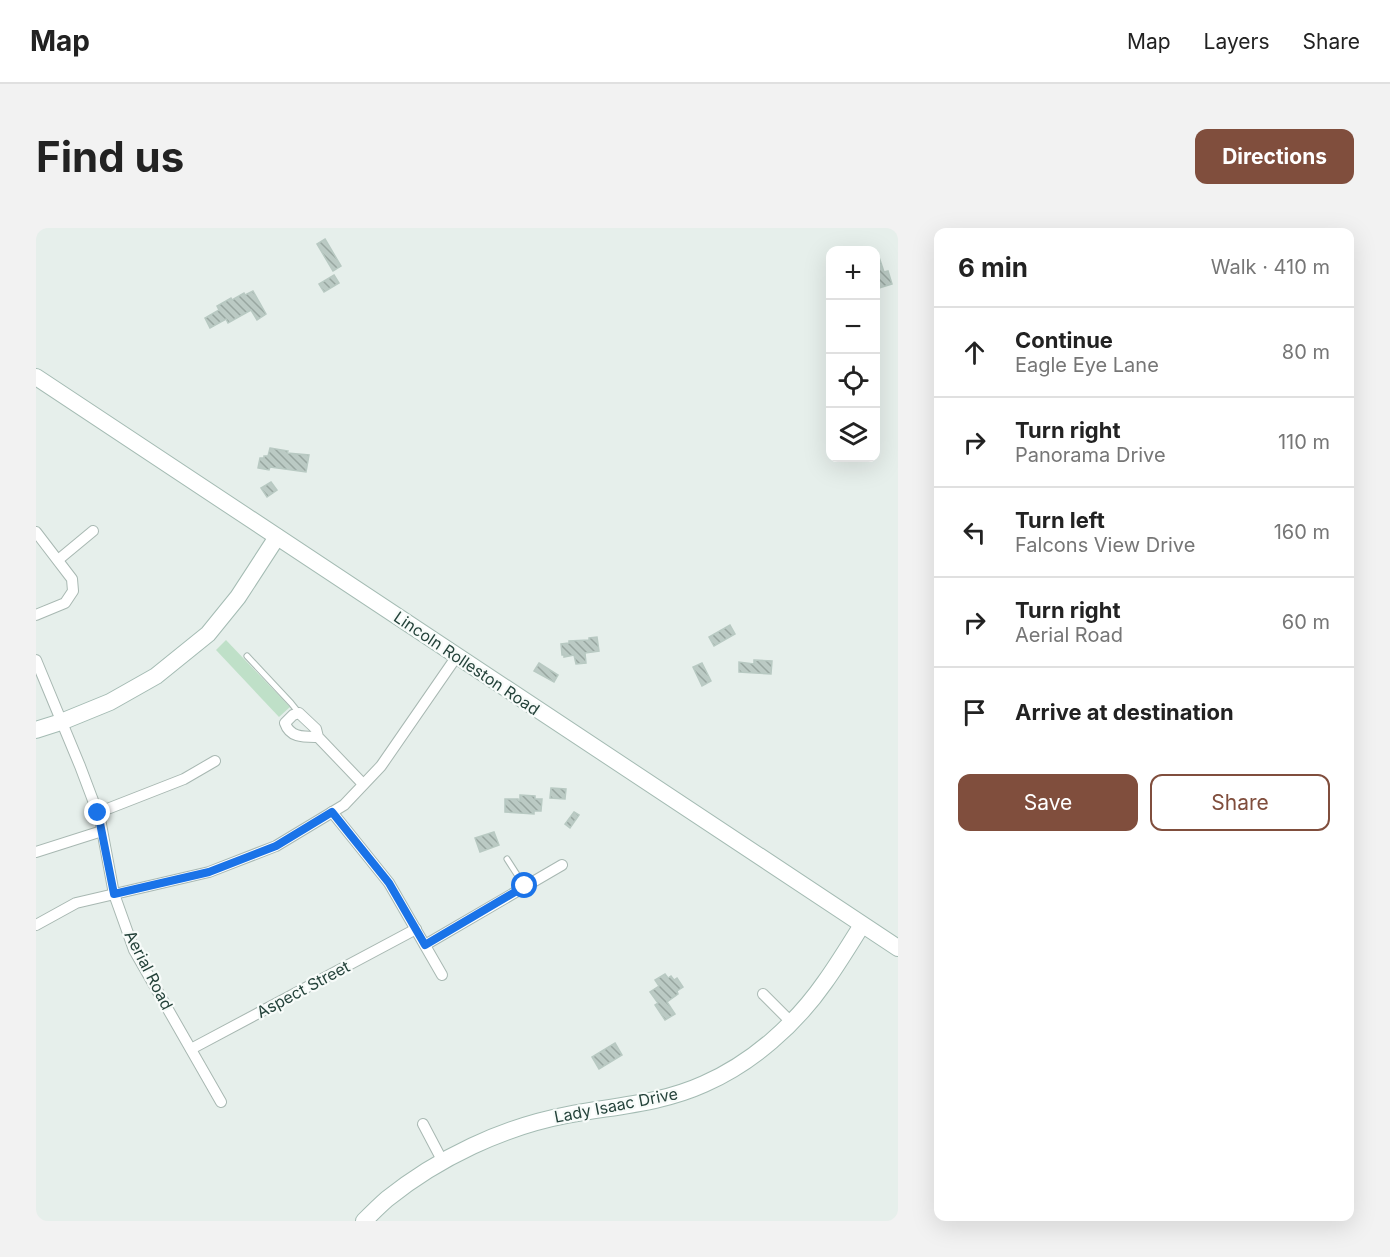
<!DOCTYPE html>
<html lang="en">
<head>
<meta charset="utf-8">
<style>
	:root { --surface:#fff; --page:#f2f2f2; --text:#222; --muted:#767676; --line:#e0e0e0; --accent:#804e3d }
	body { margin:0; font-family:Inter,sans-serif; background:var(--page); color:var(--text) }
	.controls { position:absolute; right:18px; top:18px; display:grid; overflow:hidden; border-radius:12px; box-shadow:0 6px 24px #0002 }
	.controls button { width:54px; height:54px; display:grid; place-items:center; padding:0; border:0; border-bottom:2px solid var(--line); background:var(--surface); color:var(--text); font:30px sans-serif }
	.stop { position:absolute; width:18px; height:18px; margin:-14px; border:4px solid #1a73e8; border-radius:50%; background:#fff }
	.stop.end { background:#1a73e8; border-color:#fff; box-shadow:0 2px 6px #0008 }
	.list { margin:0; padding:0; list-style:none }
	h2 { display:flex; justify-content:space-between; align-items:center; height:78px; margin:0; padding:0 24px; font-size:26px }
	h2 small { font-size:20px; font-weight:400; color:var(--muted) }
	.list li { display:grid; grid-template-columns:39px 1fr auto; gap:18px; align-items:center; box-sizing:border-box; height:90px; padding:0 24px; border-top:2px solid var(--line) }
	.list b { display:block; font-size:22px; white-space:nowrap }
	.list p { margin:0; font-size:20px; white-space:nowrap; color:var(--muted) }
	.list em { font-size:20px; font-style:normal; color:var(--muted) }
	.actions { display:flex; gap:12px; padding:18px 24px }
	.actions a { flex:1; padding:14px 0; border:2px solid var(--accent); border-radius:12px; text-align:center; font-size:21px; color:var(--accent) }
	.actions .main { background:var(--accent); color:#fff }
	.icon { flex:none; width:33px; height:33px; fill:none; stroke:currentColor; stroke-width:2; stroke-linecap:round; stroke-linejoin:round }
	.map { position:relative; flex:none; width:862px; height:993px; overflow:hidden; border-radius:12px }
	header { display:flex; align-items:center; gap:36px; box-sizing:border-box; height:84px; padding:0 30px; background:var(--surface); border-bottom:2px solid var(--line) }
	header strong { font-size:28px }
	nav { display:flex; gap:33px; margin-inline-start:auto; font-size:21px }
	.intro { display:flex; align-items:center; justify-content:space-between; box-sizing:border-box; height:144px; padding:0 36px }
	h1 { margin:0; font-size:42px }
	.button { padding:15px 27px; border-radius:12px; background:var(--accent); color:#fff; font-size:21px; font-weight:700 }
	main { display:flex; gap:36px; padding:0 36px }
	aside { flex:1; background:var(--surface); border-radius:12px; box-shadow:0 6px 24px #0002 }
	.map>svg:first-child { display:block }
	.green { fill:#bfe0c8 }
	.building { fill:url(#building-back-hatch); stroke:#b8c9c2; stroke-width:1.5 }
	.lines { fill:none; stroke-linecap:round; stroke-linejoin:round }
	.lane-casing { stroke:#a8b8b2; stroke-width:7 }
	.street-casing { stroke:#a8b8b2; stroke-width:12 }
	.secondary-casing { stroke:#a4bbb3; stroke-width:18 }
	.lane { stroke:#fff; stroke-width:5 }
	.street { stroke:#fff; stroke-width:10 }
	.secondary { stroke:#fff; stroke-width:16 }
	.route { stroke:#1a73e8; stroke-width:8 }
	.labels { text-anchor:middle; stroke-width:4.5; stroke-linejoin:round; paint-order:stroke }
	.street-label { font-size:16px; fill:#24423a; stroke:#f7fbf9 }
</style>
</head>
<body>
<header>
<strong>Map</strong>
<nav><a>Map</a><a>Layers</a><a>Share</a></nav>
</header>
<div class="intro"><h1>Find us</h1><a class="button">Directions</a></div>
<main>
<div class="map">
<svg width="862" height="993" viewBox="0 0 862 993">
	<defs>
		<pattern id="building-back-hatch" width="6" height="6" patternUnits="userSpaceOnUse" patternTransform="scale(1.5)"><rect width="6" height="6" fill="#bbcac4"/><path d="M-1 5l2 2M0 0l6 6M5-1l2 2" fill="none" stroke="#98a6a0"/></pattern>
	</defs>
	<rect width="100%" height="100%" fill="#e6efeb"/>
	<!-- green -->
	<polygon class="green" points="190,412 254,479 243,489 180,422"/>
	<!-- building -->
	<g class="building">
		<polygon points="289,11 305,38 297,43 281,16"/>
		<polygon points="843,29 848,44 852,43 856,56 843,60 840,49 840,30"/>
		<polygon points="298,47 303,55 288,64 283,56"/>
		<polygon points="217,63 230,86 221,92 215,82 192,95 190,91 174,100 169,90 183,82 181,78 195,70 196,72 208,65 209,67"/>
		<polygon points="234,220 252,223 251,225 273,227 270,244 234,239 233,242 222,240 224,230 228,230 228,228 232,228"/>
		<polygon points="235,254 241,262 231,269 225,260"/>
		<polygon points="694,397 699,406 678,418 673,409"/>
		<polygon points="561,409 563,423 549,425 550,435 540,436 538,427 528,429 528,427 526,427 525,416 533,415 533,413 553,412 553,410"/>
		<polygon points="718,432 736,433 735,446 703,444 703,434 718,436"/>
		<polygon points="503,435 522,447 518,454 498,443"/>
		<polygon points="666,435 675,453 666,458 657,439"/>
		<polygon points="515,560 530,561 529,571 514,570"/>
		<polygon points="484,567 499,568 499,571 506,571 505,583 498,583 498,586 469,584 469,571 482,571 482,572 484,573"/>
		<polygon points="538,584 543,587 534,600 529,596"/>
		<polygon points="458,604 463,617 444,624 439,610"/>
		<polygon points="629,746 632,750 635,748 638,752 641,750 647,759 641,763 642,766 631,774 639,786 629,792 619,777 622,775 614,764 623,758 619,752"/>
		<polygon points="579,815 586,827 563,841 556,829"/>
	</g>
	<g class="lines">
		<!-- lane casing -->
		<g class="lane-casing">
			<g id="lane">
				<polyline points="211,428 255,475 263,485"/>
				<polyline points="471,631 489,659"/>
			</g>
		</g>
		<!-- street casing -->
		<g class="street-casing">
			<g id="street">
				<polyline points="0,304 36,351 37,363 29,375 0,387"/>
				<polyline points="22,332 57,303"/>
				<polyline points="0,432 44,538 64,591 78,666 98,722 185,874"/>
				<path d="M282,509C268,509 254,510 249,495L257,487L263,485L280,501L282,509L327,556"/>
				<polyline points="296,584 353,655 406,747"/>
				<polyline points="61,585 148,551 179,533"/>
				<polyline points="0,624 66,603"/>
				<polyline points="0,697 40,675 173,644 240,618 308,577 345,538 421,428"/>
				<polyline points="389,717 526,637"/>
				<polyline points="727,766 755,794"/>
				<polyline points="155,821 380,701"/>
				<polyline points="387,896 407,934"/>
			</g>
		</g>
		<!-- secondary casing -->
		<g class="secondary-casing">
			<g id="secondary">
				<polyline points="0,149 862,720"/>
				<polyline points="0,502 25,494 74,474 120,448 172,406 202,369 241,309"/>
				<path d="M328,993C335,986 343,978 351,971C402,930 467,899 531,887C578,878 624,876 668,856C716,835 759,797 789,754C802,736 814,716 826,697"/>
			</g>
		</g>
		<!-- lane -->
		<use href="#lane" class="lane"/>
		<!-- street -->
		<use href="#street" class="street"/>
		<!-- secondary -->
		<use href="#secondary" class="secondary"/>
	</g>
	<g class="lines">
		<!-- route -->
		<polyline class="route" points="62,585 78,666 173,644 240,618 296,584 353,655 389,717 489,658"/>
	</g>
	<g class="labels">
		<!-- street labels -->
		<g class="street-label">
			<text transform="translate(431 435) rotate(34)" y="6">Lincoln Rolleston Road</text>
			<text transform="translate(113 742) rotate(63)" y="6">Aerial Road</text>
			<text transform="translate(267 761) rotate(-28)" y="6">Aspect Street</text>
			<text transform="translate(580 877) rotate(-11)" y="6">Lady Isaac Drive</text>
		</g>
	</g>
</svg>
<div class="controls">
<button>+</button>
<button>−</button>
<button><svg class="icon" aria-label="locate" viewBox="0 0 24 24"><circle cx="12" cy="12" r="6"/><path d="M12 2v4M12 18v4M2 12h4M18 12h4"/></svg></button>
<button><svg class="icon" aria-label="layers" viewBox="0 0 24 24"><path d="M12 4l9 5-9 5-9-5zM3 14l9 5 9-5"/></svg></button>
</div>
<div class="stop" style="left:489px;top:658px"></div>
<div class="stop end" style="left:62px;top:585px"></div>
</div>
<aside>
<h2>6 min<small>Walk · 410 m</small></h2>
<ul class="list">
<li><svg class="icon" aria-label="ahead" viewBox="0 0 24 24"><path d="M12 20V5M6 11l6-6 6 6"/></svg><div><b>Continue</b><p>Eagle Eye Lane</p></div><em>80 m</em></li>
<li><svg class="icon" aria-label="right" viewBox="0 0 24 24"><path d="M7 20v-9h11M14 6l5 5-5 5"/></svg><div><b>Turn right</b><p>Panorama Drive</p></div><em>110 m</em></li>
<li><svg class="icon" aria-label="left" viewBox="0 0 24 24"><path d="M17 20v-9H6M10 6l-5 5 5 5"/></svg><div><b>Turn left</b><p>Falcons View Drive</p></div><em>160 m</em></li>
<li><svg class="icon" aria-label="right" viewBox="0 0 24 24"><path d="M7 20v-9h11M14 6l5 5-5 5"/></svg><div><b>Turn right</b><p>Aerial Road</p></div><em>60 m</em></li>
<li><svg class="icon" aria-label="arrive" viewBox="0 0 24 24"><path d="M6 21V4h12l-3 4 3 4H6"/></svg><div><b>Arrive at destination</b></div></li>
</ul>
<div class="actions"><a class="main">Save</a><a>Share</a></div>
</aside>
</main>
</body>
</html>
